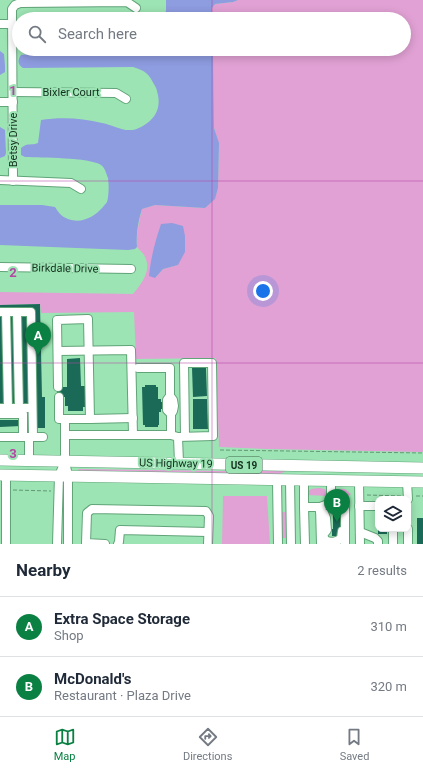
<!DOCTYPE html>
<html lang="en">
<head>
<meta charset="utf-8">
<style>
	:root { --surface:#fff; --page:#f6f6f7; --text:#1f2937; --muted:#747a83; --line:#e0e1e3; --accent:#0b8043 }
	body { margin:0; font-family:Roboto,sans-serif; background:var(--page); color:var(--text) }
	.controls { position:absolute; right:12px; bottom:12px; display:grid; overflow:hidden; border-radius:8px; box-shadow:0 2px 10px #0003 }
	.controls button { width:36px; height:36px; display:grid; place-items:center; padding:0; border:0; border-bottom:1px solid var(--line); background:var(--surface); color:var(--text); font:20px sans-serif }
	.you { position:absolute; left:263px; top:291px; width:14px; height:14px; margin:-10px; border:3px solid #fff; border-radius:50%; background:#1a73e8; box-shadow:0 0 0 6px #1a73e833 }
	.badge { display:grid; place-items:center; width:26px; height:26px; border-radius:50%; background:var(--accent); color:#fff; font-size:13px; font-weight:700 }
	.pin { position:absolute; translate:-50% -33px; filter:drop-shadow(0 1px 2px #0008) }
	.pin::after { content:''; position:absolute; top:21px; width:14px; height:12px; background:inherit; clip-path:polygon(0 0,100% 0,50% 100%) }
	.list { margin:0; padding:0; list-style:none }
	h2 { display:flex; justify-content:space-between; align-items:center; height:52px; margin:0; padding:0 16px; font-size:17px }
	h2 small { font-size:13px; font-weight:400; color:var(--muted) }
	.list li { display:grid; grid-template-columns:26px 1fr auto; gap:12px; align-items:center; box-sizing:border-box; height:60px; padding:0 16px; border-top:1px solid var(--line) }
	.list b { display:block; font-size:15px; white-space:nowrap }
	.list p { margin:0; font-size:13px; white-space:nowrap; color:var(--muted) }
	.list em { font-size:13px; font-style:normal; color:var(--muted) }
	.icon { flex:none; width:22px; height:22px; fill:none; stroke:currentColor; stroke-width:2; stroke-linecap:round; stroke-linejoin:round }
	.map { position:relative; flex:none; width:423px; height:544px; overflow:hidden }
	.search { position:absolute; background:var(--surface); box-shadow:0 2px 10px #0003; left:12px; right:12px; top:12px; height:44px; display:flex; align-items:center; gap:10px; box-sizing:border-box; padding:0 14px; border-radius:22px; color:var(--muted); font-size:15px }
	.sheet { height:172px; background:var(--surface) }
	nav { display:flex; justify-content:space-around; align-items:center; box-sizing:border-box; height:56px; border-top:1px solid var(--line); background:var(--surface); font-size:11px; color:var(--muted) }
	nav a { display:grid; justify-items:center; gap:2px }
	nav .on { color:var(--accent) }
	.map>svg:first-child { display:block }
	.green { fill:#e1a1d4; fill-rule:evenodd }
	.water { fill:#8e9ce0 }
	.building { fill:#1b6a58 }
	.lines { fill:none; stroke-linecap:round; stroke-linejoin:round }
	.minor-casing { stroke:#60a478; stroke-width:10 }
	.highway-casing { stroke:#60a478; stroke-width:12 }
	.path { stroke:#639874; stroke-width:1; stroke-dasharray:4 2; stroke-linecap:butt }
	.minor { stroke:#fff; stroke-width:8 }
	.highway { stroke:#fff; stroke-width:11 }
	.grid { fill:none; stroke:#b546a4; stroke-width:1; stroke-opacity:0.55 }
	.labels { text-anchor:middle; stroke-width:4; stroke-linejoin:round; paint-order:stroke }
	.shield { fill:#9de4b4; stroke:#3c664b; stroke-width:1 }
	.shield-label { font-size:10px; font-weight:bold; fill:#13301e }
	.street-label { font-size:11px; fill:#13301e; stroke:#9de4b4 }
	.grid-label { font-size:13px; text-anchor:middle; font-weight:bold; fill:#b546a4; stroke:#9de4b4; stroke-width:4; stroke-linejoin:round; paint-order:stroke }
</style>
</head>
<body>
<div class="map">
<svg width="423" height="544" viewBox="0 0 423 544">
	<rect width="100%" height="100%" fill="#9de4b4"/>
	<!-- green -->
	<g class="green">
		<path d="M238,0H423V452L266,449L219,447L216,358L136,359L134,312L41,313L40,304L0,305V292L133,294C141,284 152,271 145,257C144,253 139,250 137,247C136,234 139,222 142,209L155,205L205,208L215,198L218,188L219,144L214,128L213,49H404V19H212V8L215,4L233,2ZM183,226L178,265L163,269L155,278Z"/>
		<polygon points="78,469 224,471 236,469 286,471 278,475 82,471 79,471"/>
		<path d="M319,488C326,489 327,489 329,496L306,495C309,488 312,489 319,488Z"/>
		<polygon points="340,489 345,489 351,494 348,496 334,496 335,493"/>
		<polygon points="223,496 267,496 270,544 222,544"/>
		<polygon points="280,512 286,512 286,538 281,538"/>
	</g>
	<!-- water -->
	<g class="water">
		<polygon points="166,0 238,0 233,2 215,4 212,8 212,19 164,19 166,10"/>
		<path d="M37,49H213L214,128L219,143L218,188L215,199L205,208L155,205L142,209C138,222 136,234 137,247L135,249L128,250L0,245V205H42L55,207C58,212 62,217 68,219C82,224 94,217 103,207C104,205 106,204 107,202C109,196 109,184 108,178C106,173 105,168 101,165C89,157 41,158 25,157L21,155V148C28,142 32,146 38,143L41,120C61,117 82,118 102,123C113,125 121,131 132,130C135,130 138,128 141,127C154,120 161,110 158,95C157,92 157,89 155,86C149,74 146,71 133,67L23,68C18,65 17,60 21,55C26,54 36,55 37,49Z"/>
		<polygon points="0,51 4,54 5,66 5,72 0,75"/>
		<polygon points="0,127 5,130 6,153 5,156 0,158"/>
		<path d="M172,223L183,226L185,236V252L178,265L163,269L155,278L149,276C151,257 155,242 161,224Z"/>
	</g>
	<!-- building -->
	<g class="building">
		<polygon points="40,304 42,397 45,397 45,428 36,428 34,309 0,310 0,305"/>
		<polygon points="0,315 3,315 5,406 0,406"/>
		<polygon points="9,315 15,315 16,405 10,405"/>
		<polygon points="20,315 28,315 30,405 22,405"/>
		<polygon points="80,358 81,386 85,386 85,407 83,407 83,411 68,411 68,406 65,406 65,397 57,397 57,387 67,387 67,359"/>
		<polygon points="192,368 206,368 207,396 193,397"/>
		<polygon points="145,385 156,385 156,387 158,387 158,399 161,399 161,402 169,402 169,409 161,409 161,412 159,412 159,425 158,425 158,427 145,427 145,425 143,425 142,387 145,387"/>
		<polygon points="193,399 207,399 208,429 193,429"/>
		<polygon points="0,420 21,420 21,426 0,427"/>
		<polygon points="333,511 341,511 341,536 332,536 332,529 333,529"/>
		<rect x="417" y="518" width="6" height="26"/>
		<rect x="378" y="529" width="9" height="5"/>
	</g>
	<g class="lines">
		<!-- minor casing -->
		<g class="minor-casing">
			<g id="minor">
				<polyline points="0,24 12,24"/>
				<polyline points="13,92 116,93 126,99"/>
				<polyline points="0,102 13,102"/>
				<polyline points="0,180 71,183 81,189"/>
				<polyline points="13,181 12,9 15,5 20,3 127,2 136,8"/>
				<polyline points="0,267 131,269"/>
				<polyline points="0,312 31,312 33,437"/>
				<polyline points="6,312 8,408"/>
				<polyline points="17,312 19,408"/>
				<polyline points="58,351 131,350 133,435"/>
				<polyline points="138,368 170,368 170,396 173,400 174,406 173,411 171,414 171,435"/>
				<polyline points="58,387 57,320 88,319 90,419 59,419 59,397"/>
				<polyline points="170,396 167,400 167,410 171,414"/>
				<polyline points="0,408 32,408"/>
				<polyline points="0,414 23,414 23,437"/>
				<polyline points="65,419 65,435"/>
				<polyline points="90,419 133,418"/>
				<polyline points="0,437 29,437 29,461"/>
				<polyline points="29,437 43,437"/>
				<polyline points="178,437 213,436 212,363 184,363 185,436"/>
				<polyline points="277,480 278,544"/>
				<polyline points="290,480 291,544"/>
				<polyline points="304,481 304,507"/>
				<polyline points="359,481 360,544"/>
				<polyline points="407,482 408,499"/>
				<polyline points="331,503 331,481"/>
				<polyline points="359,506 378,506"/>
				<path d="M320,511L324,513L326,518L327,530L323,535L325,540C330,543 338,542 341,538L342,531"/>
				<polyline points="393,529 393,544"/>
				<polyline points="408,529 408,544"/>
				<polyline points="360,532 375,538 378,541 378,544"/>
				<polyline points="6,544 6,475"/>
				<polyline points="57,544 59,476 65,461"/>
				<polyline points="68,544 68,476 65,461 65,435 171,435 178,437 179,463"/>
				<polyline points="105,544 86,543 87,513 92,509 206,511 209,516 208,544"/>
				<polyline points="118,544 119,542 120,530 208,532"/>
				<polyline points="305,544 304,507 320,507"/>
				<polyline points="321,544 320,507 331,503 343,505 345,508 345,544"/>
			</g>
		</g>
		<!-- highway casing -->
		<g class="highway-casing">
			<g id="highway">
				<polyline points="0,460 423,468"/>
				<polyline points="0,475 423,482"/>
			</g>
		</g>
		<!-- path -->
		<g class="path">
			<polyline points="220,450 423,453"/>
			<polyline points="13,490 51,491"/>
			<polyline points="367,495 402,496"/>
			<polyline points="416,496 423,496"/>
		</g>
		<!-- minor -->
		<use href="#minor" class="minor"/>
		<!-- highway -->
		<use href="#highway" class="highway"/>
	</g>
	<!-- grid -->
	<path class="grid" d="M212,0V19M212,49V544M0,181H423M0,363H423"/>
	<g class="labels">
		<!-- shield labels -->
		<rect class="shield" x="226" y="457" width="36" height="16" rx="3"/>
		<g class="shield-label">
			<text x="244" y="469">US 19</text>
		</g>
		<!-- street labels -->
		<g class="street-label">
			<text x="71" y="96">Bixler Court</text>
			<text transform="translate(13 140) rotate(-90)" y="4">Betsy Drive</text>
			<text transform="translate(65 268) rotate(1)" y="4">Birkdale Drive</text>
			<text transform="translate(176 463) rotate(1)" y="4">US Highway 19</text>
		</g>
	</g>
	<g class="grid-label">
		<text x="13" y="95">1</text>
		<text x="13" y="277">2</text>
		<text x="13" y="458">3</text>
	</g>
</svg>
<div class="controls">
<button><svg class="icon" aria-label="layers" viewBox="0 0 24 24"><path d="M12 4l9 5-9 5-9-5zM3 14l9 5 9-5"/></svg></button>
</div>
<div class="you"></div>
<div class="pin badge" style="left:38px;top:355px">A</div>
<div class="pin badge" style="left:337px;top:522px">B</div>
<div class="search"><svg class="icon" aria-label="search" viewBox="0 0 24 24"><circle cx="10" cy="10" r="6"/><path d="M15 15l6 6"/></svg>Search here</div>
</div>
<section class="sheet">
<h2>Nearby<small>2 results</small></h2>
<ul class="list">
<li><span class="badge">A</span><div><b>Extra Space Storage</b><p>Shop</p></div><em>310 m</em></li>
<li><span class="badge">B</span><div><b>McDonald's</b><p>Restaurant · Plaza Drive</p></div><em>320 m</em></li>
</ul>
</section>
<nav>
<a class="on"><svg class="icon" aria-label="map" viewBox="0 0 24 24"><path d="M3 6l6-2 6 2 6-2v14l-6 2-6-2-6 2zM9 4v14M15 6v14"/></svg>Map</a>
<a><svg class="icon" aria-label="directions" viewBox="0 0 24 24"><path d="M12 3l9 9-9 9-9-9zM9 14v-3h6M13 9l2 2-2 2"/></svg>Directions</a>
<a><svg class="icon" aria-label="saved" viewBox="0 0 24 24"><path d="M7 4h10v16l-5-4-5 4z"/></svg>Saved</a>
</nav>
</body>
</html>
